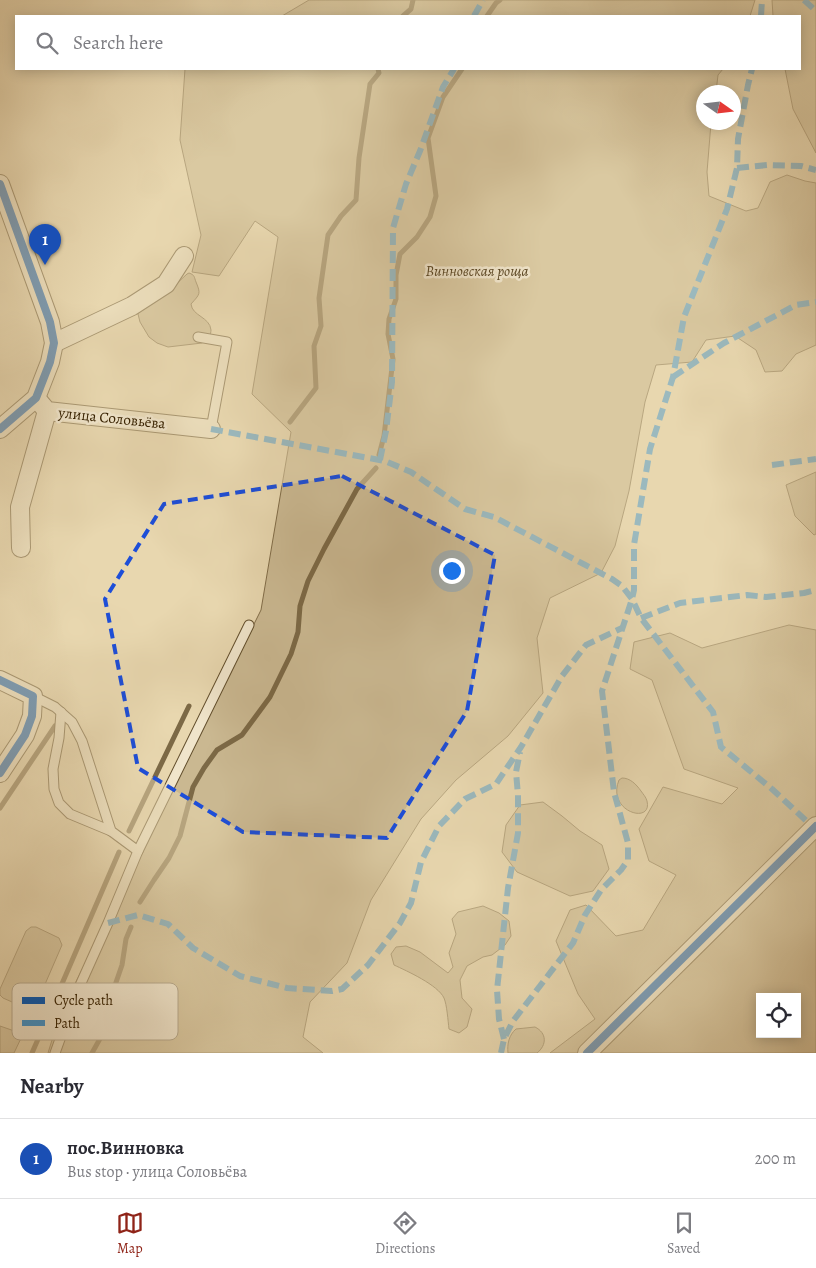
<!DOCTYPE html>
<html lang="en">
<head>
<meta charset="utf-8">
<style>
	:root { --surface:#fff; --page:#f7f7f7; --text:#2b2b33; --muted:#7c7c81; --line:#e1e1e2; --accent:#8f2418 }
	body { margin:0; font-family:Alegreya,serif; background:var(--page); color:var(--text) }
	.controls { position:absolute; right:15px; bottom:15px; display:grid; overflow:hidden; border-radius:0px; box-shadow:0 2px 12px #0003 }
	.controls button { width:45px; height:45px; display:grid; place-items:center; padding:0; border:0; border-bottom:1px solid var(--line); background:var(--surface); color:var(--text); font:25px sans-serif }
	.compass { position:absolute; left:696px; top:85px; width:45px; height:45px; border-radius:50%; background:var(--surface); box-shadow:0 2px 12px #0003; rotate:104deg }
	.you { position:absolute; left:451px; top:570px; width:18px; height:18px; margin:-12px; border:4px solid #fff; border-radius:50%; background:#1a73e8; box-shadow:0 0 0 8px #1a73e833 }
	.badge { display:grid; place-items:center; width:32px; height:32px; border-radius:50%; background:var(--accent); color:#fff; font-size:16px; font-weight:700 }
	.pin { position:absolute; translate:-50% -41px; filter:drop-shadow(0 1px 2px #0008) }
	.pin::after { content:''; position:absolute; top:26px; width:18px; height:15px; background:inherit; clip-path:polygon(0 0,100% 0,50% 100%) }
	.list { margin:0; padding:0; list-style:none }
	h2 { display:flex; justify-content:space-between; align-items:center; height:65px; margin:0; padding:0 20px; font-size:21px }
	h2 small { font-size:16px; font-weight:400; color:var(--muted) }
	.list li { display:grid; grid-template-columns:32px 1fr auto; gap:15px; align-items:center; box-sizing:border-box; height:80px; padding:0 20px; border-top:1px solid var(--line) }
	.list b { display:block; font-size:19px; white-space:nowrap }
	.list p { margin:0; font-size:16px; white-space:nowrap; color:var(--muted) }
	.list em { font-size:16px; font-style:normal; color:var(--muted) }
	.icon { flex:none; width:28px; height:28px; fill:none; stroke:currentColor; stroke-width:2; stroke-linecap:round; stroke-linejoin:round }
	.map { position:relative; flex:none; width:816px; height:1053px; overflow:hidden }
	.search { position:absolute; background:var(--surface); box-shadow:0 2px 12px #0003; left:15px; right:15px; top:15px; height:55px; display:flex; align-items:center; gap:12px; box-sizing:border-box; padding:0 18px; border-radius:0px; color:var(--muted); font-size:19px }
	.sheet { height:145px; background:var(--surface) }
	nav { display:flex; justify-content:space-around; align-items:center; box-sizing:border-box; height:70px; border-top:1px solid var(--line); background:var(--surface); font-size:14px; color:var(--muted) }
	nav a { display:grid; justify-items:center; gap:2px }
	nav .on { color:var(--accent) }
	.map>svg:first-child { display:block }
	.green { fill:#cab891; stroke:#806c48; fill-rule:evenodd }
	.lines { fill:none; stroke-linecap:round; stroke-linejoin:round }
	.stream { stroke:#7c6946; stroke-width:5 }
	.service-casing { stroke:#624e2c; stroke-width:11 }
	.minor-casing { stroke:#624e2c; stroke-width:20 }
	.service { stroke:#f0e5cb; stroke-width:9 }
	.minor { stroke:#f0e5cb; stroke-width:18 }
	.quiet { stroke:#3e95d0; stroke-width:6; stroke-dasharray:12 6; stroke-linecap:butt }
	.cycleway-casing { stroke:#f0e5cb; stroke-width:11 }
	.cycleway { stroke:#0057b8; stroke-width:8 }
	.marked { fill:none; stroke:#1d4ed8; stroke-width:4; stroke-dasharray:10 6; stroke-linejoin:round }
	.labels { text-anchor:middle; stroke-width:5; stroke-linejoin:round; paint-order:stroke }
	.park-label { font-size:15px; font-style:italic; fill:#5b4724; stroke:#f0e5cb }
	.street-label { font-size:15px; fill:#362100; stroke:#f0e5cb }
	.key { fill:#f0e5cb; stroke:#b8aa8e; stroke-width:1 }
	.key-label { font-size:14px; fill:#362100 }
</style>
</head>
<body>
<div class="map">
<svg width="816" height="1053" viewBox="0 0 816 1053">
	<rect width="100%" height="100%" fill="#e8d7af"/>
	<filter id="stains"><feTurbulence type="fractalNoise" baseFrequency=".004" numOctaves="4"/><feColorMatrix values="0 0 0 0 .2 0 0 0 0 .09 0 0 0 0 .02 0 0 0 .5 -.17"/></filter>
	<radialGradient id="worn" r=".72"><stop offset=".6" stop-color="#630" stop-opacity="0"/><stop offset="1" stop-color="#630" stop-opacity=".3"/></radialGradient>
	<!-- green -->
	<g class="green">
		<polygon points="309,0 755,0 750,16 282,16"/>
		<polygon points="772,0 816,0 816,153 793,109 785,69 800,69 800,16 773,16"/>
		<polygon points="185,69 723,69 718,75 716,92 704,92 704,122 711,123 707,172 709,196 746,211 758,208 770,182 787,175 805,181 816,183 816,345 796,354 782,371 765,372 756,350 735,336 706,340 692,362 656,365 645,402 629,491 615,546 601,573 550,598 537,638 543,693 508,736 456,780 421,819 371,900 347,963 310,1002 303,1037 323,1053 48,1053 60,1014 261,610 291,432 252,394 278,237 255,221 219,276 192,272 201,235 180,140"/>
		<path d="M189,273C195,275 194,277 196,282C201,294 200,294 191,304C192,316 210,317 211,330C211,332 210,335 210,338L202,343L168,347L157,343L149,337L140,322L138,314L139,309L172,288L187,274Z"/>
		<polygon points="816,472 816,534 814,535 795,516 786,485"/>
		<path d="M789,625L816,630V1053H550L595,1019L578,994L556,941L570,910L586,905L616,936L643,930L676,875L649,861L639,829L663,787L722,804L738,788L684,769L652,680L630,669L634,642L670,633L702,648ZM760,997H797V1034H760Z"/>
		<path d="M622,778C630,778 636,784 641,791C643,794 646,797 647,801C653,825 606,812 619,780Z"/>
		<polygon points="543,802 562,816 580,831 602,845 609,869 593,891 570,896 517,872 502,852 506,825 520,805"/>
		<path d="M483,906L499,913L509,921L511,936L505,945L492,955L483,957L467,966L460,980L462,998L472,1009L467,1027L459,1033L449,1029C448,1021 447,1005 444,998C438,985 407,971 394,965L391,954L396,947L406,946L420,952L448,973L453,967L449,953L456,934L452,919L458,912Z"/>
		<polygon points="31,927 36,927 59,938 62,945 36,1005 28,1009 3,998 0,995 0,989 26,931"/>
		<polygon points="0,1026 23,1034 14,1053 0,1053"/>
		<path d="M535,1027C547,1033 547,1045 537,1053H508C507,1044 509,1035 516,1029Z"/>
	</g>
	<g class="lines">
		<!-- stream -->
		<g class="stream">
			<polyline points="403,16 411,9 413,0"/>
			<polyline points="487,16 496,3 500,0"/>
			<polyline points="290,422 316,388 314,346 321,326 319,298 328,235 341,216 356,200 359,158 370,84 379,73 378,69"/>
			<polyline points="379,455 384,436 393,359 388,334 389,319 396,299 396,275 400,254 417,237 430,217 436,196 428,138 443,97 462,69"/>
			<polyline points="0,808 55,726"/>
			<polyline points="129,831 189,706"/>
			<polyline points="140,902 154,880 169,858 180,836 193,787 204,768 217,750 242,735 270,697 291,654 298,632 300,606 308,581 324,549 357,489 376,468"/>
			<polyline points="32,1053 119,852"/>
			<polyline points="92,1053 116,1010 112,994 122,965 126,939 131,927"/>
		</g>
		<!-- service casing -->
		<g class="service-casing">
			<g id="service">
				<polyline points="198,337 227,342 211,429"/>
				<polyline points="33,696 55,707 72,722 82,741 111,831 138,851"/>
				<polyline points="61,712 59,738 53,769 54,789 59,803 70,814 111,831"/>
				<polyline points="55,1053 77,992 108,923 138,851 249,625"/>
			</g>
		</g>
		<!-- minor casing -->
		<g class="minor-casing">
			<g id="minor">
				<polyline points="0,184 50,322 54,343 50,362 36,398 0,429"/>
				<polyline points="54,343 132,306 166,284 184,256"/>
				<polyline points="36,398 47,411 211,429"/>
				<polyline points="21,548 20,507 47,411"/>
				<polyline points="0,680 33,696 32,716 25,735 0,773"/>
				<polyline points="587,1053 816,826"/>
			</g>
		</g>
		<!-- service -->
		<use href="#service" class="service"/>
		<!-- minor -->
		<use href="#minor" class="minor"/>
		<!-- quiet -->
		<g class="quiet">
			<polyline points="804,0 816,11"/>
			<polyline points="474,16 483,0"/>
			<polyline points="761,16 762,0"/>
			<polyline points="737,168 768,165 801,166 816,170"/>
			<polyline points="673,377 724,343 796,305 816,302"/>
			<polyline points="211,429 385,461 411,472 465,509 494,517 612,579 622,586 632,599 641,618 713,712 721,747 772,789 814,828"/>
			<polyline points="380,460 386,431 392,382 393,228 406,184 420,151 443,87 454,69"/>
			<polyline points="772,465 816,459"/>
			<polyline points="641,618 680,603 747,595 766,597 804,593 816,590"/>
			<polyline points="108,923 138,915 168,924 193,948 240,976 287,988 332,991 342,989 368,965 400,923 411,903 421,862 439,826 465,799 496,784 521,747 562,676 586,645 622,628"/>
			<polyline points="504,1039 499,1019 497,990 508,888 518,833 518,795 516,772 520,752"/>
			<polyline points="501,1053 504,1039 513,1021 573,943 585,915 601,890 621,870 628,860 628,843 614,792 602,691 632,599 634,590 634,545 650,449 673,377 684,317 727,209 737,168 738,139 748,85 752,69"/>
		</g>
		<!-- cycleway casing -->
		<g class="cycleway-casing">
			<g id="cycleway">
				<polyline points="0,184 50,322 54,343 50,362 36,398 0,429"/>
				<polyline points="0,680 33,696 32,716 25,735 0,773"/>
				<polyline points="587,1053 816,826"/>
			</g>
		</g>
		<!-- cycleway -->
		<use href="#cycleway" class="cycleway"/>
	</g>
	<!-- marked area -->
	<path d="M0 0H816V1053H0ZM342,476L495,555L467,711L387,838L243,832L138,768L105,599L164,504Z" fill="#e8d7af" fill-opacity=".55" fill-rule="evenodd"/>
	<path class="marked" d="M342,476L495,555L467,711L387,838L243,832L138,768L105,599L164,504Z"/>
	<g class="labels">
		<!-- park labels -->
		<g class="park-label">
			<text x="477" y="276">Винновская роща</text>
		</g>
		<!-- street labels -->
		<g class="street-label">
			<text transform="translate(112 418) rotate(6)" y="5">улица Соловьёва</text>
		</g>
	</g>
	<!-- legend -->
	<rect x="12" y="983" width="166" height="57" rx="8" class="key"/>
	<rect x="22" y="997" width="23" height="7" fill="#0057b8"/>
	<rect x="22" y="1020" width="23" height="6" fill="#3e95d0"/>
	<g class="key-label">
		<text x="54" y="1005">Cycle path</text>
		<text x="54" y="1028">Path</text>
	</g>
	<rect width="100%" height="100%" filter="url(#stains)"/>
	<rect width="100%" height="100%" fill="url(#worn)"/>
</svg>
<div class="controls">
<button><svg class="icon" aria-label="locate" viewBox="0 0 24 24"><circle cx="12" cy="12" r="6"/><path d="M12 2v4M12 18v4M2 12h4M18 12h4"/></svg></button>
</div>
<svg class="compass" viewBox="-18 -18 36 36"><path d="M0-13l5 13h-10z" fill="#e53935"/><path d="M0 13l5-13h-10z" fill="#7c7c81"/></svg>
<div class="you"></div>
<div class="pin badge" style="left:45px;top:265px;background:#1a4fb4">1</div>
<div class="search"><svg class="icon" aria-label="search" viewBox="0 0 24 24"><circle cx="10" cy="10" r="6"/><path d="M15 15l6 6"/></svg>Search here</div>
</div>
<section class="sheet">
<h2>Nearby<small></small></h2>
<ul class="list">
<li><span class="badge" style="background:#1a4fb4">1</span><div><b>пос.Винновка</b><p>Bus stop · улица Соловьёва</p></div><em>200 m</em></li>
</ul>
</section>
<nav>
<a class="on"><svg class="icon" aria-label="map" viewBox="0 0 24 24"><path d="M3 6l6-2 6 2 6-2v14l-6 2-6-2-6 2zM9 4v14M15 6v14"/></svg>Map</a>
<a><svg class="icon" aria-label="directions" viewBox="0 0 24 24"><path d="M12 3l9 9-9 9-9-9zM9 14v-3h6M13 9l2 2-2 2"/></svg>Directions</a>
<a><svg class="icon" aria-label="saved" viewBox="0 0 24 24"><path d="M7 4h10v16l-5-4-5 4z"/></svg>Saved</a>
</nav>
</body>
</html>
